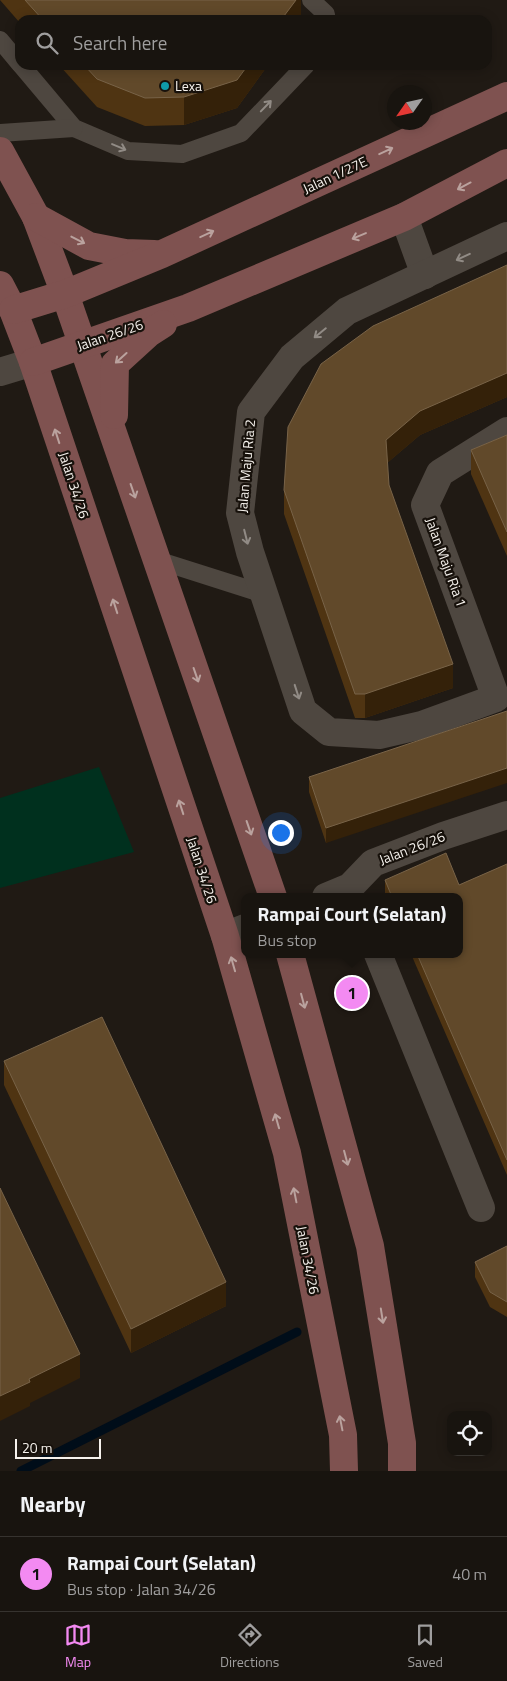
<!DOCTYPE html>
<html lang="en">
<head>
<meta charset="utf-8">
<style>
	:root { --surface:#18140f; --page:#25211d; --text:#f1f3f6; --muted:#9f9e9e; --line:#36332f; --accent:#f38af2 }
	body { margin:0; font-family:"Titillium Web",sans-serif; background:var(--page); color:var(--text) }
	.controls { position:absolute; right:15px; bottom:15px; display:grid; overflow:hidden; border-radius:10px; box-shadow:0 2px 12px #0003 }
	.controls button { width:45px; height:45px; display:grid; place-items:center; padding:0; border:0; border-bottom:1px solid var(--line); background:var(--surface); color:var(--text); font:25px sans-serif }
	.compass { position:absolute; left:387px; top:85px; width:45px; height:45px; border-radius:50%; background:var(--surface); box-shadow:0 2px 12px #0003; rotate:236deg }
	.scale { position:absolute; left:15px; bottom:12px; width:86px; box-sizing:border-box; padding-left:5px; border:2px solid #f6f2ed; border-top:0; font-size:14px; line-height:18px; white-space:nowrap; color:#f6f2ed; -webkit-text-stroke:4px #17110b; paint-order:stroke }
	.you { position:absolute; left:280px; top:832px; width:18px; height:18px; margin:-12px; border:4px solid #fff; border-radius:50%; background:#1a73e8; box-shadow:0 0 0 8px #1a73e833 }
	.badge { display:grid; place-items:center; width:32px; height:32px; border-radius:50%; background:var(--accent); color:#111; font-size:16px; font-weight:700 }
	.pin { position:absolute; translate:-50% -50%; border:2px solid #fff; box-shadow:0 1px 5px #0006 }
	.popup { position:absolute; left:241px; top:893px; width:222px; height:65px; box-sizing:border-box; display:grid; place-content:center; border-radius:10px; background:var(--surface); filter:drop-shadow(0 1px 4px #0005); font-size:16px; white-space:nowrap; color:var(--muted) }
	.popup b { font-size:19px; color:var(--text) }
	.popup::after { content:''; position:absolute; left:50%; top:100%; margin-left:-10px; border:10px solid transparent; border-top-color:var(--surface) }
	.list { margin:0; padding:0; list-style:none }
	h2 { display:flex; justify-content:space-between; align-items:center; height:65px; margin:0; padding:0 20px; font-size:21px }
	h2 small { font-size:16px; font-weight:400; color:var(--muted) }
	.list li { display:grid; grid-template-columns:32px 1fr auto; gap:15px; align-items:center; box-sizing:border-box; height:75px; padding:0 20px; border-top:1px solid var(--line) }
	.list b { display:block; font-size:19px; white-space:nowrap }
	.list p { margin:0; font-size:16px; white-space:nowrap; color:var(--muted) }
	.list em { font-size:16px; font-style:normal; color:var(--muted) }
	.icon { flex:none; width:28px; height:28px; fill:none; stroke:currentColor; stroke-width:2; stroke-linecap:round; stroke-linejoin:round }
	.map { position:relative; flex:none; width:507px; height:1471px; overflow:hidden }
	.search { position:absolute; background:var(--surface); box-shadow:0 2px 12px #0003; left:15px; right:15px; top:15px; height:55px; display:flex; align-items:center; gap:12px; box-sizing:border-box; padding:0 18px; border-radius:15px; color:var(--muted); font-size:19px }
	.sheet { height:140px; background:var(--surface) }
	nav { display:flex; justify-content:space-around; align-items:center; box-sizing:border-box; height:70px; border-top:1px solid var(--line); background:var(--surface); font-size:14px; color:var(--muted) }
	nav a { display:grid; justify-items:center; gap:2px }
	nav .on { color:var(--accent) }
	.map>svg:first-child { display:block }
	.green { fill:#00301e }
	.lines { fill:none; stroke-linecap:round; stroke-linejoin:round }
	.stream { stroke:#000d19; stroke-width:9 }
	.lane { stroke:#4e4740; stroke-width:18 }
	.street { stroke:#4e4740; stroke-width:28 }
	.secondary { stroke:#7f5250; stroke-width:28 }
	.wall { fill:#4f3412 }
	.shaded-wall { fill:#342109 }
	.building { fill:#61492a; stroke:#786348 }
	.oneway { stroke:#918b85 }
	.oneway2 { stroke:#baa29e }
	.culture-dot { fill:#0f9aa8; stroke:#17110b; stroke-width:2 }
	.labels { text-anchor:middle; stroke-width:4.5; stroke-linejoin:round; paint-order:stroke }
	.poi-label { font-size:14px; fill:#f6f2ed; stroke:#17110b; text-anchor:start }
	.street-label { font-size:14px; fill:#f6f2ed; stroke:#17110b }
</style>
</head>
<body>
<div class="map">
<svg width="507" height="1471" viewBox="0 0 507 1471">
	<rect width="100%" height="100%" fill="#201a14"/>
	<!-- green -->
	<polygon class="green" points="99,767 134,852 0,888 0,798"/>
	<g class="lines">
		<!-- stream -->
		<polyline class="stream" points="21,1471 297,1332"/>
		<!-- lane -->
		<g class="lane">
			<polyline points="311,0 326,14 326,20"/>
			<polyline points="0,40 20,64"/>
			<polyline points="21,65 74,128 128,151 182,154 241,133 306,65"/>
			<polyline points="0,133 74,128"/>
			<polyline points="157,560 264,594"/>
		</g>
		<!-- street -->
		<g class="street">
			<polyline points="404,217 425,275"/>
			<polyline points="507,236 347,311 292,357 251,412 240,513 250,552 303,711 329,732 379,735 422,725 496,698 425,505 440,473 507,431"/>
			<polyline points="0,372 33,362"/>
			<polyline points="326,897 350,887 373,863 443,836 507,815"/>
			<polyline points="225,936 245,928"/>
			<polyline points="378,954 481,1208"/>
		</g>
		<!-- secondary -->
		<g class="secondary">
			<polyline points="0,151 36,217 65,294 273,897"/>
			<polyline points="36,217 89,246 125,253 154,254"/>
			<polyline points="0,285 13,310 33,362 225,936 287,1153 343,1435 344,1471"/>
			<polyline points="13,310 65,294 162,254 507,96"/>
			<polyline points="33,362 188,308 404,217 507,163"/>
			<polyline points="114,415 115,364 149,333 163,324"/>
			<polyline points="290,954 370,1246 402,1443 402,1471"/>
		</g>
	</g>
	<!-- wall -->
	<g class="wall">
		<polygon points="0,0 301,0 301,20 20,20 20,23"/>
		<polygon points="59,65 268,65 237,108 184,125 145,126 97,107"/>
		<polygon points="507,265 507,397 420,435 387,463 389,485 453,688 365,718 355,718 284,514 284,490"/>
		<polygon points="507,435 507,556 471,474 471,450"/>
		<polygon points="507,711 326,843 309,792 309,777"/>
		<polygon points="507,864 507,1175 411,954 460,954 460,897 386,897 385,895 385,880 459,885"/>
		<polygon points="4,1061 226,1306 131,1353 4,1085"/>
		<polygon points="507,1246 507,1317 490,1307 475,1277 475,1262"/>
	</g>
	<!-- shaded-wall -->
	<g class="shaded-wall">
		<polygon points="296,0 301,0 301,20 281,20"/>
		<polygon points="248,65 268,65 237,108 184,125 184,97"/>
		<polygon points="507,373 507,397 420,435 386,464 386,440 420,411"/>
		<polygon points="453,664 453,688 365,718 365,694"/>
		<polygon points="507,768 507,783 326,843 326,828"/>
		<polygon points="226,1282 226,1306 131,1353 131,1329"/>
		<polygon points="80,1354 80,1378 30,1403 30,1406 0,1421 0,1396 29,1379"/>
	</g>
	<!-- building -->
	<g class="building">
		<polygon points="25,0 296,0 281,20 43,20"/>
		<polygon points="84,65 248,65 237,80 184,97 145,98 97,79"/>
		<polygon points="507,265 507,373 420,411 386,440 389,485 453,664 365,694 355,694 284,490 288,427 321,364 373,326"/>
		<polygon points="507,435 507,532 471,450"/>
		<polygon points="507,711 507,768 326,828 309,777"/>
		<polygon points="446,853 459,885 507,864 507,1160 417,954 460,954 460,897 392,897 385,880"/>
		<polygon points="102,1017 226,1282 131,1329 4,1061"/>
		<polygon points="0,1188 80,1354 29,1379 30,1382 0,1396"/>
		<polygon points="507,1246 507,1302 490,1292 475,1262"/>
	</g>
	<!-- one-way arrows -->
	<defs><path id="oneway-shaft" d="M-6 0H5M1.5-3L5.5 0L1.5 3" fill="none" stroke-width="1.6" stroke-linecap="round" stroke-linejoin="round" transform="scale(1.25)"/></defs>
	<g class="oneway">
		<use href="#oneway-shaft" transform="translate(266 106) rotate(-46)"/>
		<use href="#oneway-shaft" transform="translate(119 147) rotate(23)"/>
		<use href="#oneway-shaft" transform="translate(463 257) rotate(155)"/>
		<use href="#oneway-shaft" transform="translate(320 333) rotate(141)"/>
		<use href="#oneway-shaft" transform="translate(246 537) rotate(76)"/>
		<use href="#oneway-shaft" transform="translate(297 692) rotate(72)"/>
	</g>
	<g class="oneway2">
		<use href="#oneway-shaft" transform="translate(386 151) rotate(-25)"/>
		<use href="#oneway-shaft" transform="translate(464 186) rotate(152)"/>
		<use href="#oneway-shaft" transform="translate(207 234) rotate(-25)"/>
		<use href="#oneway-shaft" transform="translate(359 236) rotate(157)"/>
		<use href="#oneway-shaft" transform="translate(78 240) rotate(27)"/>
		<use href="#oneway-shaft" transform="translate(121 358) rotate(138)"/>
		<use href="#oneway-shaft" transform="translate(57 436) rotate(-108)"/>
		<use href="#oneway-shaft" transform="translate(133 491) rotate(71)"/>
		<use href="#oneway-shaft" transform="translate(115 606) rotate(-108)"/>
		<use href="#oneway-shaft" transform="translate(196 675) rotate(71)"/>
		<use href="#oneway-shaft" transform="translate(181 807) rotate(-108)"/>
		<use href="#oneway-shaft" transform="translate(249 828) rotate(71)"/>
		<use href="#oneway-shaft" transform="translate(233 964) rotate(-106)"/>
		<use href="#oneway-shaft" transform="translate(303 1001) rotate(75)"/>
		<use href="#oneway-shaft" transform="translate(277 1121) rotate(-106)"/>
		<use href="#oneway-shaft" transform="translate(346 1158) rotate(75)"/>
		<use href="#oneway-shaft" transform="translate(295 1195) rotate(-101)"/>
		<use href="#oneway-shaft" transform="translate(382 1316) rotate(81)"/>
		<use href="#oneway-shaft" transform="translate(341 1423) rotate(-101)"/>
	</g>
	<!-- markers -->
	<circle class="culture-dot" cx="165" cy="86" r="5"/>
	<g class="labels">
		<!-- poi labels -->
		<g class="poi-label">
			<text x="175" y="91">Lexa</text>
		</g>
		<!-- street labels -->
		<g class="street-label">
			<text transform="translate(335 175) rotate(-25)" y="5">Jalan 1/27E</text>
			<text transform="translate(110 335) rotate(-19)" y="5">Jalan 26/26</text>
			<text transform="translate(246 466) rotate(-85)" y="5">Jalan Maju Ria 2</text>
			<text transform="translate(74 485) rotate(72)" y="5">Jalan 34/26</text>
			<text transform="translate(446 562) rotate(70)" y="5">Jalan Maju Ria 1</text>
			<text transform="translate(412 848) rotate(-21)" y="5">Jalan 26/26</text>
			<text transform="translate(202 870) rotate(72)" y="5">Jalan 34/26</text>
			<text transform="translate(308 1260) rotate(79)" y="5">Jalan 34/26</text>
		</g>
	</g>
</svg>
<div class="controls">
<button><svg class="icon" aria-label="locate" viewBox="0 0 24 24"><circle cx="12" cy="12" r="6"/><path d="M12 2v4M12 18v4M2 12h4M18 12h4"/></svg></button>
</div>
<svg class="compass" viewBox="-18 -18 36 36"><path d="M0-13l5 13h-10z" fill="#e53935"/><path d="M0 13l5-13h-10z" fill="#9f9e9e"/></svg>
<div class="scale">20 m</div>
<div class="you"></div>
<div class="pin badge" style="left:352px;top:993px">1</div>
<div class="popup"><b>Rampai Court (Selatan)</b>Bus stop</div>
<div class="search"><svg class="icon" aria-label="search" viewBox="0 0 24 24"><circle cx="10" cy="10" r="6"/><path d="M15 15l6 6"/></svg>Search here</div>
</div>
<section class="sheet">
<h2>Nearby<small></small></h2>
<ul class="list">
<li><span class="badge">1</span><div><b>Rampai Court (Selatan)</b><p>Bus stop · Jalan 34/26</p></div><em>40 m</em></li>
</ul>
</section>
<nav>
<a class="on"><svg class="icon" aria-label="map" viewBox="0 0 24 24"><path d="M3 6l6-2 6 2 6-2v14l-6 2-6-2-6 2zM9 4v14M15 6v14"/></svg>Map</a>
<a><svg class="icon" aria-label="directions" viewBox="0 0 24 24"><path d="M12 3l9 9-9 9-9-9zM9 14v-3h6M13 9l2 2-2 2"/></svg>Directions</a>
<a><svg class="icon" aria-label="saved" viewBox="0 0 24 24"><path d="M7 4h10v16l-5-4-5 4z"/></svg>Saved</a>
</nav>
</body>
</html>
